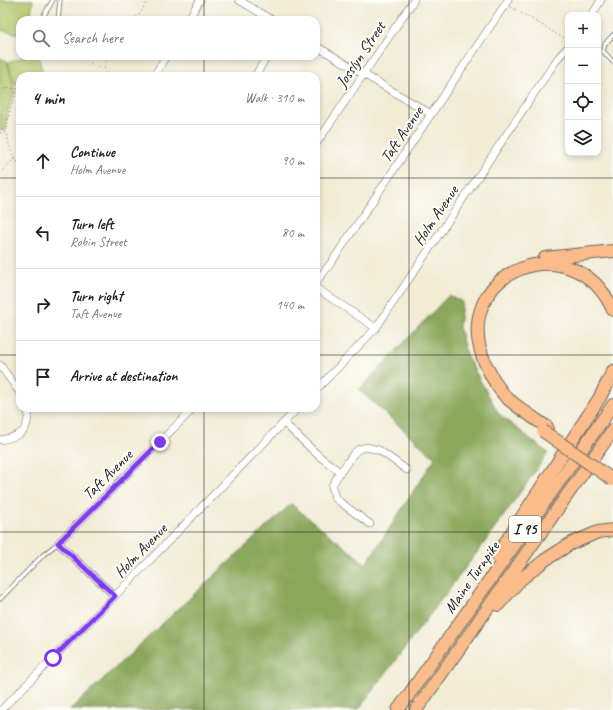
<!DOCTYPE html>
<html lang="en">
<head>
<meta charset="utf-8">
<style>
	:root { --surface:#fff; --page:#f2f2f2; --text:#222; --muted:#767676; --line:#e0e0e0 }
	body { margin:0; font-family:Caveat,sans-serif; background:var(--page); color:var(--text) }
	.controls { position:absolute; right:12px; top:12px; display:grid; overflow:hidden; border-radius:8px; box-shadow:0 2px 6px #0003 }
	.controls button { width:36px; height:36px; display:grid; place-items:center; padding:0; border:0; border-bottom:1px solid var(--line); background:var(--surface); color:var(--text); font:20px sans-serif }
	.stop { position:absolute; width:12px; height:12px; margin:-9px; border:3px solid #7c3aed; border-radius:50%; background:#fff }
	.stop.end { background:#7c3aed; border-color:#fff; box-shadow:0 1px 4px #0008 }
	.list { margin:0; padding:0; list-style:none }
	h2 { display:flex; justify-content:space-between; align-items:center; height:52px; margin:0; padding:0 16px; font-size:17px }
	h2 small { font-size:13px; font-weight:400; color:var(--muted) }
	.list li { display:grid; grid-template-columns:26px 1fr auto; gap:12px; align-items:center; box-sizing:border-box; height:72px; padding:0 16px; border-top:1px solid var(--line) }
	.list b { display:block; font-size:15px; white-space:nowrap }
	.list p { margin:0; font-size:13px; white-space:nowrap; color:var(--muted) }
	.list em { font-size:13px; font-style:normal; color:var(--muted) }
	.icon { flex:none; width:22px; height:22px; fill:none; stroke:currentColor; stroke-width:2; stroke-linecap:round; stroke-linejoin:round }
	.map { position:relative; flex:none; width:613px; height:710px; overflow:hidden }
	.search { position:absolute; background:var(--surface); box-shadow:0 2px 6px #0003; left:16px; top:16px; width:304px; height:44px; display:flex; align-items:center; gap:10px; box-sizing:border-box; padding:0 14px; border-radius:12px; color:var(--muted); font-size:15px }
	.panel { position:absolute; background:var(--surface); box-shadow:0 2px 6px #0003; left:16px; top:72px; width:304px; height:340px; border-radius:12px }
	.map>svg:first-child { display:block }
	.green { fill:#aec266; stroke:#656f41 }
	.forest { fill:#8aa85b; stroke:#53623c }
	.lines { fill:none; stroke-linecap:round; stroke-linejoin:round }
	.lane-casing { stroke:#67655d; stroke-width:5 }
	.street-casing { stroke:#67655d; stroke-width:8 }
	.highway-casing { stroke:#67655d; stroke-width:14 }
	.path { stroke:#67655d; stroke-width:1; stroke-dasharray:1 3; stroke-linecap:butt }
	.lane { stroke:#fff; stroke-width:3.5 }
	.street { stroke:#fff; stroke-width:7 }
	.highway { stroke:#fabc8b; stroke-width:12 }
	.highway-bridge-casing { stroke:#67655d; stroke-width:14; stroke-linecap:butt }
	.highway-bridge { stroke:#fabc8b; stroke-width:12 }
	.route { stroke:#7c3aed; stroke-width:5 }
	.grid { fill:none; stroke:#1c1c1c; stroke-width:1; stroke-opacity:0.55 }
	.labels { text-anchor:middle; stroke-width:4; stroke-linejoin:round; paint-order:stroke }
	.shield { fill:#fdfcf7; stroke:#605f5e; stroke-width:1 }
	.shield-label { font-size:15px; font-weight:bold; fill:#1c1c1c }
	.street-label { font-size:16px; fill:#1c1c1c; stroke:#fdfcf7 }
</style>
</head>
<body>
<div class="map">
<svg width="613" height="710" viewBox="0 0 613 710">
	<rect width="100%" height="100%" fill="#fdfcf7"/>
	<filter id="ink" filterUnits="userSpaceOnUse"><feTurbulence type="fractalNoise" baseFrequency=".025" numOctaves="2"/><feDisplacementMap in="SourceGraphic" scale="8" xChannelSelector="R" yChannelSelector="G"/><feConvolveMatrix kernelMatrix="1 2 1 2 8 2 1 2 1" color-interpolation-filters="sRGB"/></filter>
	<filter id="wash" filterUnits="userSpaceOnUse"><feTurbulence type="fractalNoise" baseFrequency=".012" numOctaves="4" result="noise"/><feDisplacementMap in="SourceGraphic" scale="16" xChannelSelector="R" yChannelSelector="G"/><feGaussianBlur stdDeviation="0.9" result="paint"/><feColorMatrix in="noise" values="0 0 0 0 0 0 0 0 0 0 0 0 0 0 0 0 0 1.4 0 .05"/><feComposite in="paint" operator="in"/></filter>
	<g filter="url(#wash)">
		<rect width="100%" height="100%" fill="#f2ecd5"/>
		<!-- green -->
		<g class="green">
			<polygon points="0,0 33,0 30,20 20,20 20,34 0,30"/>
			<polygon points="28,56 38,56 44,76 20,76 20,83 15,85 8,62"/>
			<polygon points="0,58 7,61 15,92 9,107 6,123 6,131 0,130"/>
		</g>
		<!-- forest -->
		<polygon class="forest" points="449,295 462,302 459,327 467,357 499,414 548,453 493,531 358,710 70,710 291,504 366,564 435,458 359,390"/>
	</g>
	<g filter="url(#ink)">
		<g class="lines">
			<!-- lane casing -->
			<g class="lane-casing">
				<g id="lane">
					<polyline points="41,20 53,0"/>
					<polyline points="58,20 60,0"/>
					<polyline points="613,35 605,44 603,51 613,62"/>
					<polyline points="0,599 43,555 58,543"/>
				</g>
			</g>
			<!-- street casing -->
			<g class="street-casing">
				<g id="street">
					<polyline points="239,0 272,20"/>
					<polyline points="592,15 601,0"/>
					<polyline points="188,20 200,0"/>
					<polyline points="316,46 431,114"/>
					<polyline points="154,76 166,56"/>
					<polyline points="255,76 267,56"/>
					<polyline points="316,144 414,0"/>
					<polyline points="316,282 331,263 508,0"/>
					<polyline points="316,288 376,328"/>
					<polyline points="0,365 20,393"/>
					<polyline points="316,390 376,328 558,58 568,47"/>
					<polyline points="284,423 319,456 340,472"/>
					<path d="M0,440C23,436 28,432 29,408"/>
					<polyline points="370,524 340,502 335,498 332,486 337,477 354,453 359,449 366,447 379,450 407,470"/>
					<polyline points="115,596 58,543 194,408"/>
					<polyline points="1,710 115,596 298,408"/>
				</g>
			</g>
			<!-- highway casing -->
			<g class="highway-casing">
				<g id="highway">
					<polyline points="545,258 613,251"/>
					<path d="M547,427C534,418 515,406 505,396C497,387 491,376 486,365C444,273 573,221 613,310"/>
					<polyline points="498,557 505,543 600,397 613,371"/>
					<polyline points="498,605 520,580 545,560 570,544 598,532 613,530"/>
					<polyline points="398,710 613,405"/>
					<polyline points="416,710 613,430"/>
				</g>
			</g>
			<!-- path -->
			<g class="path">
				<polyline points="511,7 567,40"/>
				<polyline points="133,20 139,15 148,0"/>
				<polyline points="107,56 104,71 110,76"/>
				<polyline points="80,57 104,71"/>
				<polyline points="65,76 67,75"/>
				<polyline points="0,89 20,88"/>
				<polyline points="0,133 7,133"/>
				<path d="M14,159C3,133 7,113 18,89"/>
				<polyline points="0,173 14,159 20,164"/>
			</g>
			<!-- lane -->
			<use href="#lane" class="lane"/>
			<!-- street -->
			<use href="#street" class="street"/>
			<!-- highway -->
			<use href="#highway" class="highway"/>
			<!-- highway-bridge casing -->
			<g class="highway-bridge-casing">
				<polyline id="highway-bridge" points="543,431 613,480"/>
			</g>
			<!-- highway-bridge -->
			<use href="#highway-bridge" class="highway-bridge"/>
		</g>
	</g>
	<g class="lines" filter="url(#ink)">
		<!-- route -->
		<polyline class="route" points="53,658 115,596 58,543 160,442"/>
	</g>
	<!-- grid -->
	<path class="grid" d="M204,0V20M409,0V710M204,56V76M0,178H20M316,178H613M0,355H20M316,355H613M204,408V710M0,532H613"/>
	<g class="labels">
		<!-- shield labels -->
		<rect class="shield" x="509" y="516" width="32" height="26" rx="3"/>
		<g class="shield-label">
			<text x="525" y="534">I 95</text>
		</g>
		<!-- street labels -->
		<g class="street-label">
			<text transform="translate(360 54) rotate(-56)" y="6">Josslyn Street</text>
			<text transform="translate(401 134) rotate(-56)" y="6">Taft Avenue</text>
			<text transform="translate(435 215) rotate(-56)" y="6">Holm Avenue</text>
			<text transform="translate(107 474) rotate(-45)" y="6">Taft Avenue</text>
			<text transform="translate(140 550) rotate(-46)" y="6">Holm Avenue</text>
			<text transform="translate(471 577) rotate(-55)" y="6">Maine Turnpike</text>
		</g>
	</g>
</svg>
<div class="controls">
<button>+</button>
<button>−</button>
<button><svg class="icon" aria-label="locate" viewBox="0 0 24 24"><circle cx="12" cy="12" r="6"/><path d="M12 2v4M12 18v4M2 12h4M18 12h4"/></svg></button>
<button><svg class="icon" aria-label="layers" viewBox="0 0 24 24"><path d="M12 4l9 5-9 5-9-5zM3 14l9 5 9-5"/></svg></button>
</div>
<div class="stop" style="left:53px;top:658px"></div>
<div class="stop end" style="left:160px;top:442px"></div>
<div class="search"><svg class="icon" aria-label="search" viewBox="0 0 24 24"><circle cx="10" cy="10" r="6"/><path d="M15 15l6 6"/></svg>Search here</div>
<section class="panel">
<h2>4 min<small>Walk · 310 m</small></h2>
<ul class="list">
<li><svg class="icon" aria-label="ahead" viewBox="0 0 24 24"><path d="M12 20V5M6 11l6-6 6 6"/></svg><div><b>Continue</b><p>Holm Avenue</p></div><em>90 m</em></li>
<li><svg class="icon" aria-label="left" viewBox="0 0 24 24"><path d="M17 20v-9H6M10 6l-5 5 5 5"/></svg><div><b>Turn left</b><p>Robin Street</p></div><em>80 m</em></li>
<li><svg class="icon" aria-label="right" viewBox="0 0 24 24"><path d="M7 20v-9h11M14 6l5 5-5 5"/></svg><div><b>Turn right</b><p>Taft Avenue</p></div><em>140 m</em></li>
<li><svg class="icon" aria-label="arrive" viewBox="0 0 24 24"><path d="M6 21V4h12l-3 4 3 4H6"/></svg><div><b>Arrive at destination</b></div></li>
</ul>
</section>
</div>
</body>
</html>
